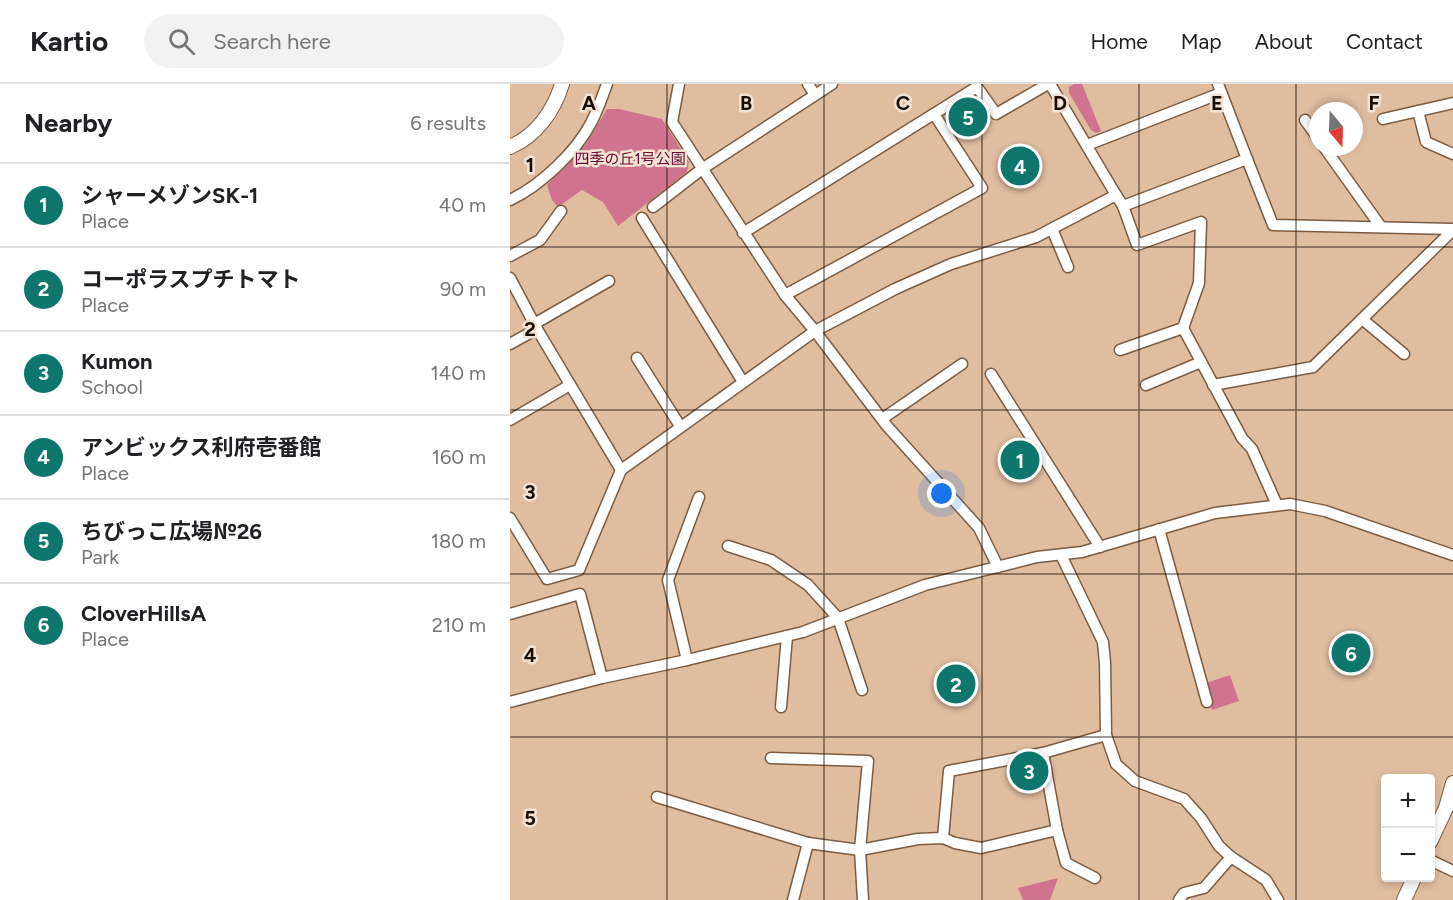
<!DOCTYPE html>
<html lang="en">
<head>
<meta charset="utf-8">
<style>
	:root { --surface:#fff; --page:#f2f2f2; --text:#202124; --muted:#757577; --line:#e0e0e0; --accent:#0f766e }
	body { margin:0; font-family:Figtree,"Noto Sans JP",sans-serif; background:var(--page); color:var(--text) }
	.controls { position:absolute; right:18px; bottom:18px; display:grid; overflow:hidden; border-radius:6px; box-shadow:0 3px 9px #0003 }
	.controls button { width:54px; height:54px; display:grid; place-items:center; padding:0; border:0; border-bottom:2px solid var(--line); background:var(--surface); color:var(--text); font:30px sans-serif }
	.compass { position:absolute; left:799px; top:18px; width:54px; height:54px; border-radius:50%; background:var(--surface); box-shadow:0 3px 9px #0003; rotate:161deg }
	.you { position:absolute; left:432px; top:410px; width:21px; height:21px; margin:-15px; border:4px solid #fff; border-radius:50%; background:#1a73e8; box-shadow:0 0 0 9px #1a73e833 }
	.badge { display:grid; place-items:center; width:39px; height:39px; border-radius:50%; background:var(--accent); color:#fff; font-size:20px; font-weight:700 }
	.pin { position:absolute; translate:-50% -50%; border:3px solid #fff; box-shadow:0 2px 6px #0006 }
	.list { margin:0; padding:0; list-style:none }
	h2 { display:flex; justify-content:space-between; align-items:center; height:78px; margin:0; padding:0 24px; font-size:26px }
	h2 small { font-size:20px; font-weight:400; color:var(--muted) }
	.list li { display:grid; grid-template-columns:39px 1fr auto; gap:18px; align-items:center; box-sizing:border-box; height:84px; padding:0 24px; border-top:2px solid var(--line) }
	.list b { display:block; font-size:22px; white-space:nowrap }
	.list p { margin:0; font-size:20px; white-space:nowrap; color:var(--muted) }
	.list em { font-size:20px; font-style:normal; color:var(--muted) }
	.icon { flex:none; width:33px; height:33px; fill:none; stroke:currentColor; stroke-width:2; stroke-linecap:round; stroke-linejoin:round }
	.map { position:relative; flex:none; width:943px; height:816px; overflow:hidden }
	header { display:flex; align-items:center; gap:36px; box-sizing:border-box; height:84px; padding:0 30px; background:var(--surface); border-bottom:2px solid var(--line) }
	header strong { font-size:28px }
	nav { display:flex; gap:33px; margin-inline-start:auto; font-size:21px }
	.search { width:420px; height:54px; background:var(--page); display:flex; align-items:center; gap:15px; box-sizing:border-box; padding:0 21px; border-radius:33px; color:var(--muted); font-size:22px }
	main { display:flex }
	aside { flex:1; background:var(--surface) }
	.map>svg:first-child { display:block }
	.green { fill:#cf738f }
	.lines { fill:none; stroke-linecap:round; stroke-linejoin:round }
	.minor-casing { stroke:#7c5c41; stroke-width:13 }
	.tertiary-casing { stroke:#7c5c41; stroke-width:16 }
	.minor { stroke:#fff; stroke-width:10 }
	.tertiary { stroke:#fff; stroke-width:14 }
	.grid { fill:none; stroke:#190d04; stroke-width:1.5; stroke-opacity:0.55 }
	.labels { text-anchor:middle; stroke-width:5; stroke-linejoin:round; paint-order:stroke }
	.park-label { font-size:15px; fill:#670733; stroke:#f4e2d3 }
	.grid-label { font-size:20px; text-anchor:middle; font-weight:bold; fill:#190d04; stroke:#f4e2d3; stroke-width:5; stroke-linejoin:round; paint-order:stroke }
</style>
</head>
<body>
<header>
<strong>Kartio</strong>
<div class="search"><svg class="icon" aria-label="search" viewBox="0 0 24 24"><circle cx="10" cy="10" r="6"/><path d="M15 15l6 6"/></svg>Search here</div>
<nav><a>Home</a><a>Map</a><a>About</a><a>Contact</a></nav>
</header>
<main>
<aside>
<h2>Nearby<small>6 results</small></h2>
<ul class="list">
<li><span class="badge">1</span><div><b>シャーメゾンSK-1</b><p>Place</p></div><em>40 m</em></li>
<li><span class="badge">2</span><div><b>コーポラスプチトマト</b><p>Place</p></div><em>90 m</em></li>
<li><span class="badge">3</span><div><b>Kumon</b><p>School</p></div><em>140 m</em></li>
<li><span class="badge">4</span><div><b>アンビックス利府壱番館</b><p>Place</p></div><em>160 m</em></li>
<li><span class="badge">5</span><div><b>ちびっこ広場№26</b><p>Park</p></div><em>180 m</em></li>
<li><span class="badge">6</span><div><b>CloverHillsA</b><p>Place</p></div><em>210 m</em></li>
</ul>
</aside>
<div class="map">
<svg width="943" height="816" viewBox="0 0 943 816">
	<rect width="100%" height="100%" fill="#e1bda0"/>
	<!-- green -->
	<g class="green">
		<polygon points="564,0 572,0 591,47 586,49 581,46 559,9 559,3"/>
		<polygon points="462,14 473,17 482,29 450,50 440,37 441,28"/>
		<polygon points="97,25 109,25 152,35 179,78 177,88 108,142 93,118 72,106 48,123 42,116 37,101 76,60"/>
		<polygon points="720,591 729,617 702,626 696,599"/>
		<polygon points="548,794 540,816 513,816 508,804"/>
	</g>
	<g class="lines">
		<!-- minor casing -->
		<g class="minor-casing">
			<g id="minor">
				<polyline points="298,0 305,11"/>
				<polyline points="708,0 737,75"/>
				<polyline points="908,27 916,58 943,70"/>
				<polyline points="873,35 943,19"/>
				<polyline points="795,36 808,54"/>
				<polyline points="577,61 711,9"/>
				<polyline points="814,63 871,143"/>
				<polyline points="606,111 613,122 737,75 763,141 943,145"/>
				<path d="M0,116C30,102 66,68 81,39C88,26 92,13 97,0"/>
				<polyline points="143,123 192,85 322,0"/>
				<polyline points="132,134 233,298"/>
				<polyline points="542,145 558,183"/>
				<polyline points="233,149 467,3 486,30 538,0"/>
				<polyline points="0,172 30,156 51,127"/>
				<polyline points="0,194 27,245 111,386 69,486 37,495 0,434"/>
				<polyline points="275,211 472,104 424,30"/>
				<polyline points="852,235 894,270"/>
				<polyline points="24,240 99,197"/>
				<polyline points="673,244 732,354 742,365 767,421"/>
				<polyline points="0,260 27,245"/>
				<polyline points="610,266 673,244 689,199 691,138 627,161 613,122"/>
				<polyline points="127,274 170,342"/>
				<polyline points="481,290 590,463"/>
				<polyline points="636,301 691,278"/>
				<polyline points="703,301 803,283 943,146"/>
				<polyline points="372,335 452,280"/>
				<polyline points="0,336 60,301"/>
				<polyline points="111,386 305,247 275,211 162,38 169,0"/>
				<polyline points="649,445 697,618"/>
				<polyline points="218,462 261,476 298,501 328,534 352,606"/>
				<polyline points="551,471 593,558 595,579 596,651"/>
				<polyline points="488,483 469,444 377,342 305,247 385,205 441,180 526,153 606,111 540,0"/>
				<polyline points="0,530 70,510 92,594"/>
				<polyline points="177,576 158,496 189,413"/>
				<polyline points="0,618 92,594 177,576 293,548 415,501 527,473 572,468 705,429 780,420 815,427 943,471"/>
				<polyline points="271,623 277,552"/>
				<polyline points="533,669 596,651 606,680 625,697 674,715 691,734 709,762 721,773 756,796 768,816"/>
				<polyline points="261,674 358,677 350,766 353,816"/>
				<polyline points="147,713 298,759"/>
				<polyline points="433,754 439,687 533,669 547,746"/>
				<polyline points="920,776 943,787"/>
				<polyline points="283,816 298,759 350,766 408,755 433,754 445,759 471,764 547,746 556,779 585,794"/>
				<polyline points="669,816 674,809 694,804 721,773"/>
			</g>
		</g>
		<!-- tertiary casing -->
		<g class="tertiary-casing">
			<g id="tertiary">
				<path d="M0,63C26,52 44,27 52,0"/>
				<polyline points="920,758 936,724 943,699"/>
				<polyline points="894,816 904,794"/>
			</g>
		</g>
		<!-- minor -->
		<use href="#minor" class="minor"/>
		<!-- tertiary -->
		<use href="#tertiary" class="tertiary"/>
	</g>
	<!-- grid -->
	<path class="grid" d="M157,0V816M314,0V816M472,0V816M629,0V816M786,0V816M0,163H943M0,326H943M0,490H943M0,653H943"/>
	<g class="labels">
		<!-- park labels -->
		<g class="park-label">
			<text x="120" y="80">四季の丘1号公園</text>
		</g>
	</g>
	<g class="grid-label">
		<text x="79" y="26">A</text>
		<text x="236" y="26">B</text>
		<text x="393" y="26">C</text>
		<text x="550" y="26">D</text>
		<text x="707" y="26">E</text>
		<text x="864" y="26">F</text>
		<text x="20" y="88">1</text>
		<text x="20" y="252">2</text>
		<text x="20" y="415">3</text>
		<text x="20" y="578">4</text>
		<text x="20" y="741">5</text>
	</g>
</svg>
<div class="controls">
<button>+</button>
<button>−</button>
</div>
<svg class="compass" viewBox="-18 -18 36 36"><path d="M0-13l5 13h-10z" fill="#e53935"/><path d="M0 13l5-13h-10z" fill="#757577"/></svg>
<div class="you"></div>
<div class="pin badge" style="left:510px;top:376px">1</div>
<div class="pin badge" style="left:446px;top:600px">2</div>
<div class="pin badge" style="left:519px;top:687px">3</div>
<div class="pin badge" style="left:510px;top:82px">4</div>
<div class="pin badge" style="left:458px;top:33px">5</div>
<div class="pin badge" style="left:841px;top:569px">6</div>
</div>
</main>
</body>
</html>
